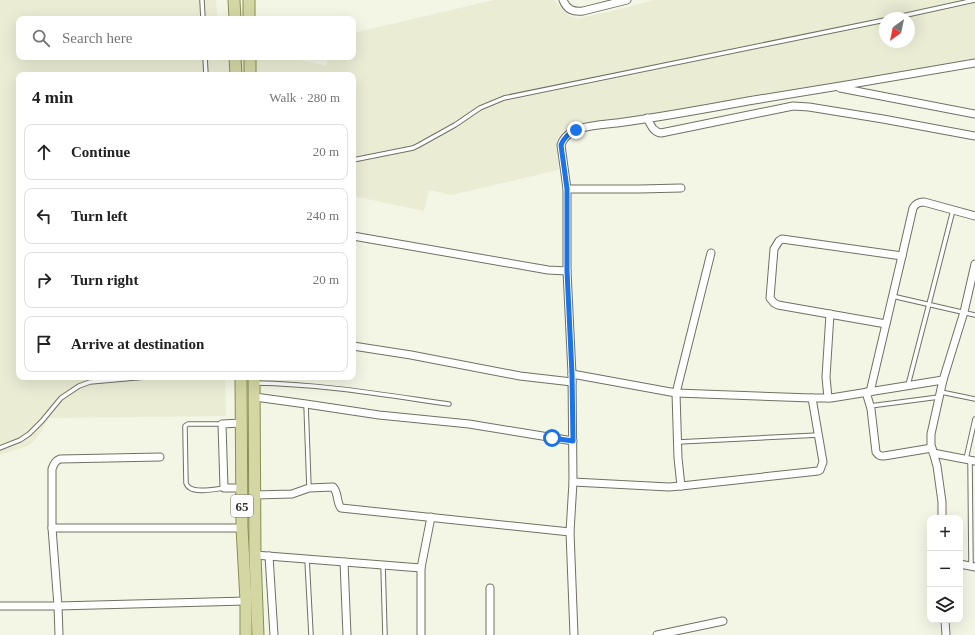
<!DOCTYPE html>
<html lang="en">
<head>
<meta charset="utf-8">
<style>
	:root { --surface:#fff; --page:#f6f6f6; --text:#222; --muted:#767676; --line:#e0e0e0 }
	body { margin:0; font-family:"Times New Roman",serif; background:var(--page); color:var(--text) }
	.controls { position:absolute; right:12px; bottom:12px; display:grid; overflow:hidden; border-radius:8px; box-shadow:0 4px 16px #0002 }
	.controls button { width:36px; height:36px; display:grid; place-items:center; padding:0; border:0; border-bottom:1px solid var(--line); background:var(--surface); color:var(--text); font:20px sans-serif }
	.compass { position:absolute; left:879px; top:12px; width:36px; height:36px; border-radius:50%; background:var(--surface); box-shadow:0 4px 16px #0002; rotate:213deg }
	.stop { position:absolute; width:12px; height:12px; margin:-9px; border:3px solid #1a73e8; border-radius:50%; background:#fff }
	.stop.end { background:#1a73e8; border-color:#fff; box-shadow:0 1px 4px #0008 }
	.list { margin:0; padding:0; list-style:none }
	h2 { display:flex; justify-content:space-between; align-items:center; height:52px; margin:0; padding:0 16px; font-size:17px }
	h2 small { font-size:13px; font-weight:400; color:var(--muted) }
	.list li { display:grid; grid-template-columns:26px 1fr auto; gap:12px; align-items:center; box-sizing:border-box; height:56px; margin:0 8px 8px; padding:0 8px; border:1px solid var(--line); border-radius:8px }
	.list b { display:block; font-size:15px; white-space:nowrap }
	.list em { font-size:13px; font-style:normal; color:var(--muted) }
	.icon { flex:none; width:22px; height:22px; fill:none; stroke:currentColor; stroke-width:2; stroke-linecap:round; stroke-linejoin:round }
	.map { position:relative; flex:none; width:975px; height:635px; overflow:hidden }
	.search { position:absolute; background:var(--surface); box-shadow:0 4px 16px #0002; left:16px; top:16px; width:340px; height:44px; display:flex; align-items:center; gap:10px; box-sizing:border-box; padding:0 14px; border-radius:8px; color:var(--muted); font-size:15px }
	.panel { position:absolute; background:var(--surface); box-shadow:0 4px 16px #0002; left:16px; top:72px; width:340px; height:308px; border-radius:8px }
	.map>svg:first-child { display:block }
	.built { fill:#eaecd4; fill-rule:evenodd }
	.lines { fill:none; stroke-linecap:round; stroke-linejoin:round }
	.service-casing { stroke:#707163; stroke-width:5.5 }
	.minor-casing { stroke:#707163; stroke-width:9 }
	.primary-casing { stroke:#8a8e54; stroke-width:13 }
	.service { stroke:#fff; stroke-width:3.5 }
	.minor { stroke:#fff; stroke-width:7 }
	.primary { stroke:#d4d7a4; stroke-width:11 }
	.route { stroke:#1a73e8; stroke-width:5 }
	.labels { text-anchor:middle; stroke-width:3; stroke-linejoin:round; paint-order:stroke }
	.shield { fill:#fff; stroke:#72736e; stroke-width:1 }
	.shield-label { font-size:13px; font-weight:bold; fill:#363730 }
</style>
</head>
<body>
<div class="map">
<svg width="975" height="635" viewBox="0 0 975 635">
	<rect width="100%" height="100%" fill="#f3f5e5"/>
	<!-- built -->
	<path class="built" d="M0,0H216L217,19H19V57H287L326,66L328,57H353V33L494,0H554L568,15L571,17L579,18L613,11L654,0H975V60L641,115L576,124L569,128L565,132L562,137L559,143L558,170L451,195L429,190L424,211L353,196V75H19V377H225L226,416L49,418L39,435L32,443L27,446L0,455ZM885,18H909V42H885Z"/>
	<g class="lines">
		<!-- service casing -->
		<g class="service-casing">
			<g id="service">
				<polyline points="202,0 203,19"/>
				<polyline points="893,18 975,0"/>
				<polyline points="205,57 206,75"/>
				<polyline points="353,160 413,148 419,145 455,125 480,108 504,98 885,20"/>
				<polyline points="892,296 975,315"/>
				<path d="M256,383C321,384 385,395 449,404"/>
				<polyline points="908,385 929,304 953,210"/>
				<polyline points="941,392 975,399"/>
				<polyline points="306,404 309,488"/>
				<polyline points="870,406 939,397"/>
				<path d="M222,424H188L185,426V429L186,483C187,486 188,487 190,488C197,493 216,489 224,488"/>
				<polyline points="678,442 819,435"/>
				<polyline points="0,448 20,440 29,434 42,421 61,398 79,386 90,382 146,377"/>
				<polyline points="966,459 975,419"/>
				<polyline points="970,460 971,566"/>
				<polyline points="307,559 311,635"/>
				<polyline points="383,565 385,635"/>
			</g>
		</g>
		<!-- minor casing -->
		<g class="minor-casing">
			<g id="minor">
				<path d="M563,0C567,10 573,12 583,11L627,0"/>
				<polyline points="840,88 975,114"/>
				<path d="M647,118C651,125 653,132 661,133L793,106L809,107L883,119L975,136"/>
				<polyline points="567,189 640,189 681,188"/>
				<polyline points="353,236 548,270 567,271"/>
				<polyline points="711,253 676,393 678,458 681,486 818,471 820,470 823,462 812,398"/>
				<polyline points="886,324 778,305 774,303 770,298 774,249 779,241 782,239 902,256"/>
				<polyline points="353,346 411,355 520,376 572,382"/>
				<polyline points="572,374 676,393 812,398 831,398 943,380"/>
				<path d="M866,392L871,409L876,452C879,456 880,456 884,456L932,448"/>
				<path d="M870,392L902,256L913,208C916,203 919,202 924,202L975,216"/>
				<polyline points="255,397 306,404 379,415 469,424 573,441"/>
				<polyline points="828,398 826,377 830,314"/>
				<polyline points="933,453 975,461"/>
				<polyline points="573,482 669,487 681,486"/>
				<polyline points="242,488 224,488 222,424 242,423"/>
				<path d="M255,495L292,494L309,488L333,487C339,493 336,502 341,508L570,532"/>
				<polyline points="942,518 942,502 937,466 931,445 931,434 943,380 964,312 975,264"/>
				<polyline points="52,528 242,528"/>
				<polyline points="255,555 421,568"/>
				<polyline points="269,556 274,635"/>
				<polyline points="344,562 347,635"/>
				<polyline points="960,564 975,567"/>
				<polyline points="0,606 58,606 246,601"/>
				<polyline points="945,620 946,635"/>
				<path d="M59,635L58,606L52,528V469C54,464 55,461 60,459L160,457"/>
				<polyline points="421,635 421,568 431,517"/>
				<polyline points="490,635 490,588"/>
				<path d="M574,635L570,532L573,482L572,374L567,271V189L561,145C567,125 600,125 617,123C661,117 705,109 748,101C824,89 899,76 975,63"/>
				<polyline points="657,635 723,621"/>
			</g>
		</g>
		<!-- primary casing -->
		<g class="primary-casing">
			<g id="primary">
				<polyline points="234,0 235,19"/>
				<polyline points="249,0 249,19"/>
				<polyline points="235,57 236,75"/>
				<polyline points="250,57 250,75"/>
				<polyline points="241,377 242,528 246,601 246,635"/>
				<polyline points="254,377 255,555 258,635"/>
			</g>
		</g>
		<!-- service -->
		<use href="#service" class="service"/>
		<!-- minor -->
		<use href="#minor" class="minor"/>
		<!-- primary -->
		<use href="#primary" class="primary"/>
	</g>
	<g class="lines">
		<!-- route -->
		<path class="route" d="M552,438L573,441L572,374L567,271V189L561,145C564,137 569,133 576,130"/>
	</g>
	<g class="labels">
		<!-- shield labels -->
		<rect class="shield" x="231" y="495" width="22" height="22" rx="3"/>
		<g class="shield-label">
			<text x="242" y="511">65</text>
		</g>
	</g>
</svg>
<div class="controls">
<button>+</button>
<button>−</button>
<button><svg class="icon" aria-label="layers" viewBox="0 0 24 24"><path d="M12 4l9 5-9 5-9-5zM3 14l9 5 9-5"/></svg></button>
</div>
<svg class="compass" viewBox="-18 -18 36 36"><path d="M0-13l5 13h-10z" fill="#e53935"/><path d="M0 13l5-13h-10z" fill="#767676"/></svg>
<div class="stop" style="left:552px;top:438px"></div>
<div class="stop end" style="left:576px;top:130px"></div>
<div class="search"><svg class="icon" aria-label="search" viewBox="0 0 24 24"><circle cx="10" cy="10" r="6"/><path d="M15 15l6 6"/></svg>Search here</div>
<section class="panel">
<h2>4 min<small>Walk · 280 m</small></h2>
<ul class="list">
<li><svg class="icon" aria-label="ahead" viewBox="0 0 24 24"><path d="M12 20V5M6 11l6-6 6 6"/></svg><div><b>Continue</b></div><em>20 m</em></li>
<li><svg class="icon" aria-label="left" viewBox="0 0 24 24"><path d="M17 20v-9H6M10 6l-5 5 5 5"/></svg><div><b>Turn left</b></div><em>240 m</em></li>
<li><svg class="icon" aria-label="right" viewBox="0 0 24 24"><path d="M7 20v-9h11M14 6l5 5-5 5"/></svg><div><b>Turn right</b></div><em>20 m</em></li>
<li><svg class="icon" aria-label="arrive" viewBox="0 0 24 24"><path d="M6 21V4h12l-3 4 3 4H6"/></svg><div><b>Arrive at destination</b></div></li>
</ul>
</section>
</div>
</body>
</html>
